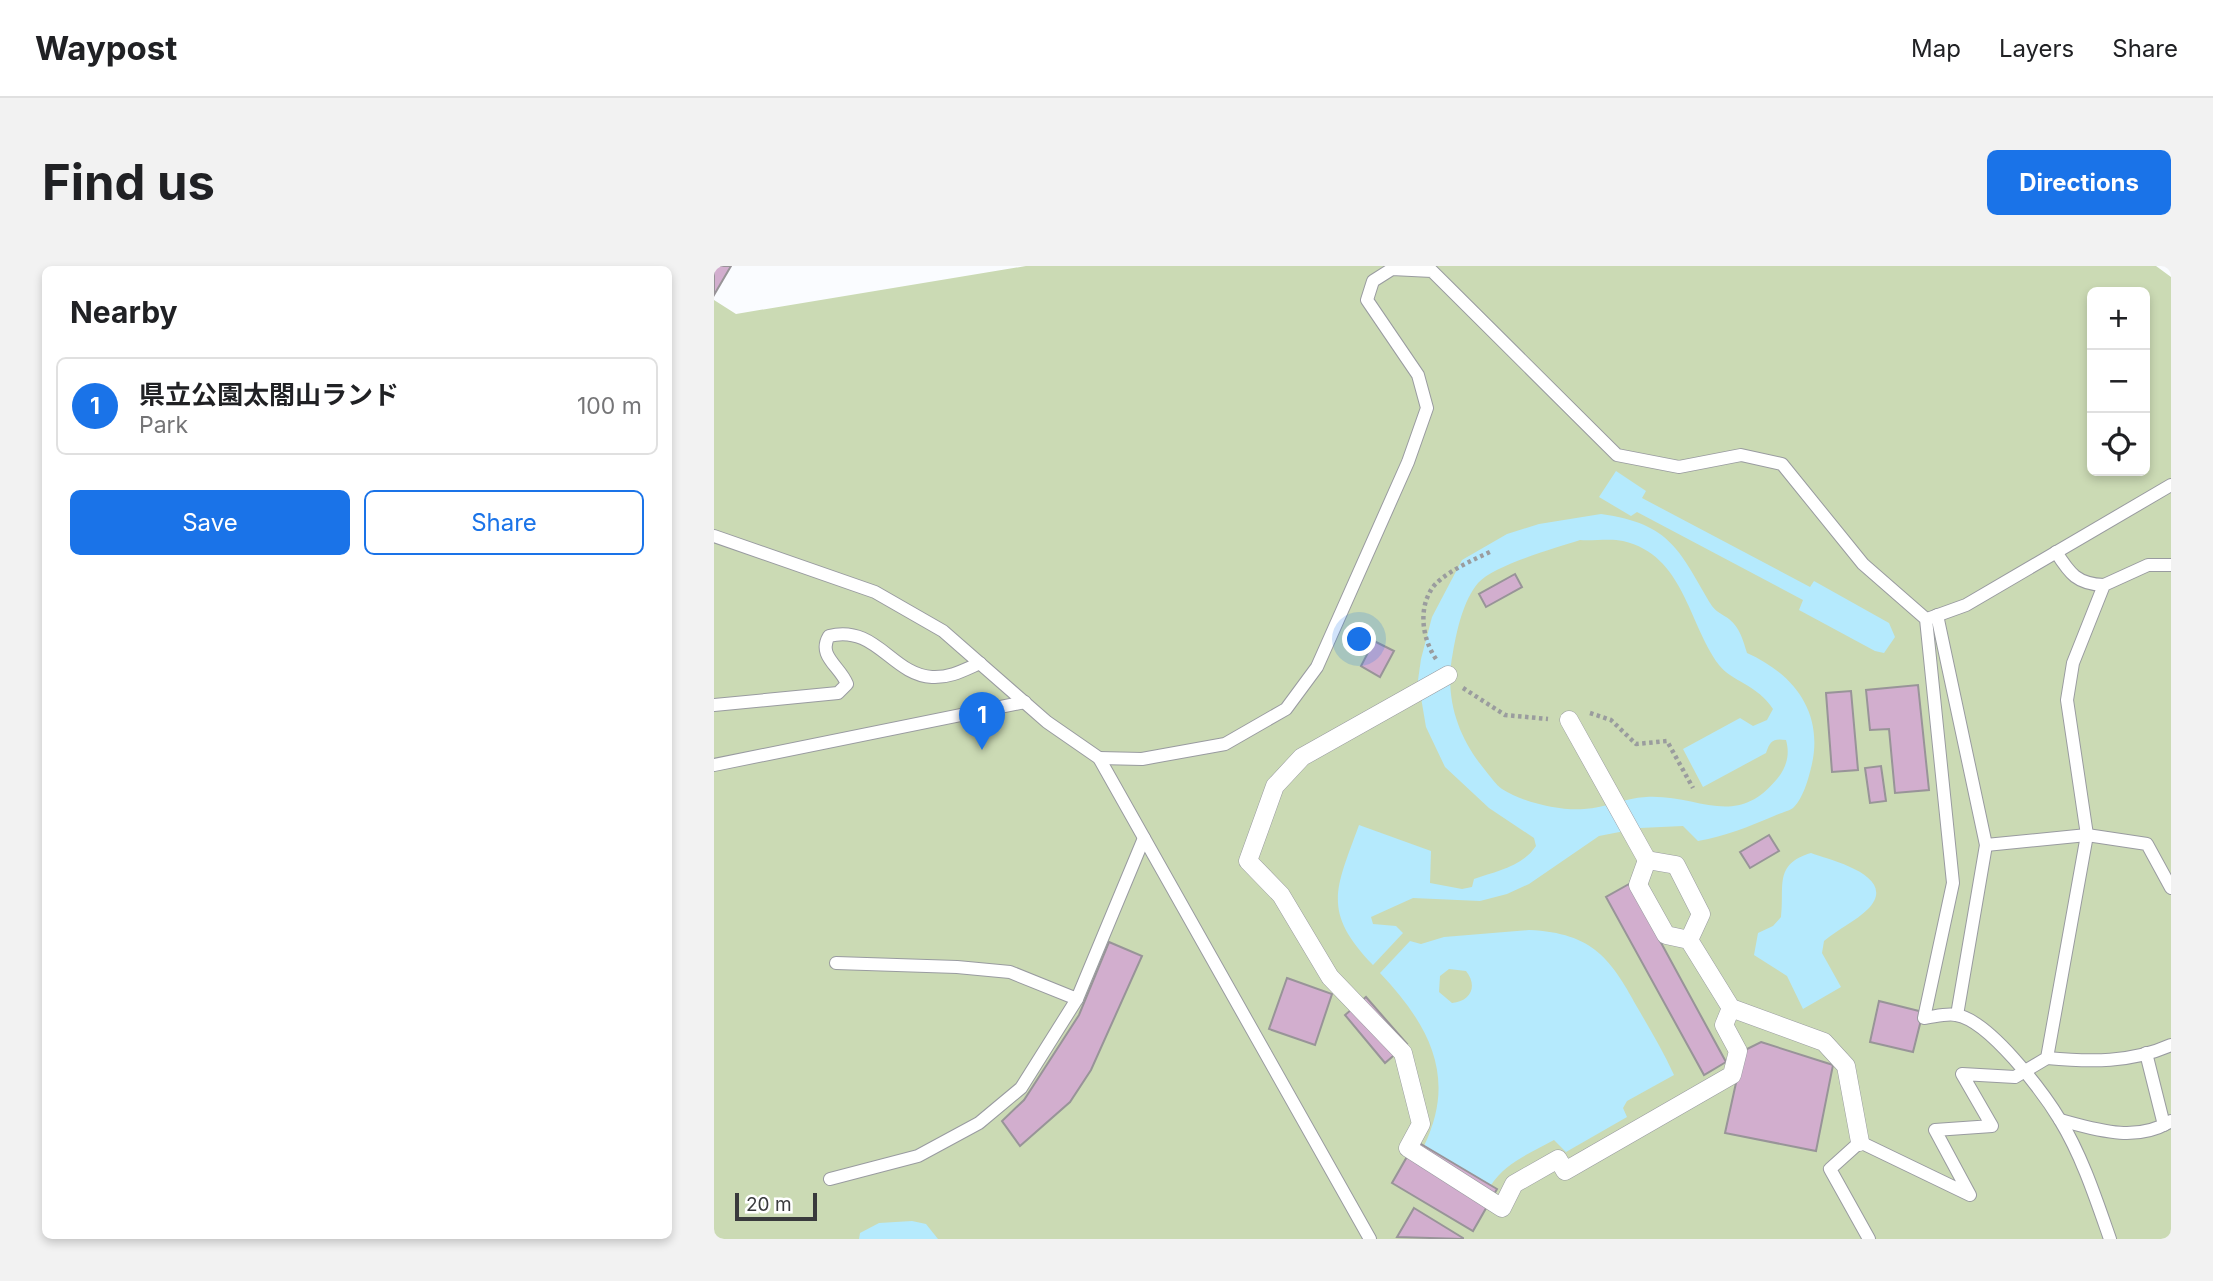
<!DOCTYPE html>
<html lang="en">
<head>
<meta charset="utf-8">
<style>
	:root { --surface:#fff; --page:#f2f2f2; --text:#202124; --muted:#757577; --line:#e0e0e0; --accent:#1a73e8 }
	body { margin:0; font-family:Inter,"Noto Sans JP",sans-serif; background:var(--page); color:var(--text) }
	.controls { position:absolute; right:21px; top:21px; display:grid; overflow:hidden; border-radius:10px; box-shadow:0 4px 10px #0003 }
	.controls button { width:63px; height:63px; display:grid; place-items:center; padding:0; border:0; border-bottom:2px solid var(--line); background:var(--surface); color:var(--text); font:35px sans-serif }
	.scale { position:absolute; left:21px; bottom:18px; width:82px; box-sizing:border-box; padding-left:7px; border:4px solid #393a3c; border-top:0; font-size:19px; line-height:24px; white-space:nowrap; color:#393a3c; -webkit-text-stroke:5px #fff; paint-order:stroke }
	.you { position:absolute; left:646px; top:374px; width:24px; height:24px; margin:-18px; border:5px solid #fff; border-radius:50%; background:#1a73e8; box-shadow:0 0 0 10px #1a73e833 }
	.badge { display:grid; place-items:center; width:46px; height:46px; border-radius:50%; background:var(--accent); color:#fff; font-size:23px; font-weight:700 }
	.pin { position:absolute; translate:-50% -58px; filter:drop-shadow(0 2px 4px #0008) }
	.pin::after { content:''; position:absolute; top:37px; width:24px; height:21px; background:inherit; clip-path:polygon(0 0,100% 0,50% 100%) }
	.list { margin:0; padding:0; list-style:none }
	h2 { display:flex; justify-content:space-between; align-items:center; height:91px; margin:0; padding:0 28px; font-size:30px }
	h2 small { font-size:23px; font-weight:400; color:var(--muted) }
	.list li { display:grid; grid-template-columns:46px 1fr auto; gap:21px; align-items:center; box-sizing:border-box; height:98px; margin:0 14px 14px; padding:0 14px; border:2px solid var(--line); border-radius:10px }
	.list b { display:block; font-size:26px; white-space:nowrap }
	.list p { margin:0; font-size:23px; white-space:nowrap; color:var(--muted) }
	.list em { font-size:23px; font-style:normal; color:var(--muted) }
	.actions { display:flex; gap:14px; padding:21px 28px }
	.actions a { flex:1; padding:16px 0; border:2px solid var(--accent); border-radius:10px; text-align:center; font-size:24px; color:var(--accent) }
	.actions .main { background:var(--accent); color:#fff }
	.icon { flex:none; width:38px; height:38px; fill:none; stroke:currentColor; stroke-width:2; stroke-linecap:round; stroke-linejoin:round }
	.map { position:relative; flex:none; width:1457px; height:973px; overflow:hidden; border-radius:10px }
	header { display:flex; align-items:center; gap:42px; box-sizing:border-box; height:98px; padding:0 35px; background:var(--surface); border-bottom:2px solid var(--line) }
	header strong { font-size:33px }
	nav { display:flex; gap:38px; margin-inline-start:auto; font-size:24px }
	.intro { display:flex; align-items:center; justify-content:space-between; box-sizing:border-box; height:168px; padding:0 42px }
	h1 { margin:0; font-size:49px }
	.button { padding:18px 32px; border-radius:10px; background:var(--accent); color:#fff; font-size:24px; font-weight:700 }
	main { display:flex; gap:42px; padding:0 42px }
	aside { flex:1; background:var(--surface); border-radius:10px; box-shadow:0 4px 10px #0003 }
	.map>svg:first-child { display:block }
	.green { fill:#cbdab4; fill-rule:evenodd }
	.water { fill:#b5eafd; fill-rule:evenodd }
	.building { fill:#d2aece; stroke:#989498; stroke-width:2 }
	.lines { fill:none; stroke-linecap:round; stroke-linejoin:round }
	.service-casing { stroke:#999ba0; stroke-width:14 }
	.pedestrian-casing { stroke:#999ba0; stroke-width:19 }
	.path { stroke:#9a9c9e; stroke-width:4.5; stroke-dasharray:3.5 3.5; stroke-linecap:butt }
	.service { stroke:#fff; stroke-width:12 }
	.pedestrian { stroke:#fff; stroke-width:18 }
</style>
</head>
<body>
<header>
<strong>Waypost</strong>
<nav><a>Map</a><a>Layers</a><a>Share</a></nav>
</header>
<div class="intro"><h1>Find us</h1><a class="button">Directions</a></div>
<main>
<aside>
<h2>Nearby<small></small></h2>
<ul class="list">
<li><span class="badge">1</span><div><b>県立公園太閤山ランド</b><p>Park</p></div><em>100 m</em></li>
</ul>
<div class="actions"><a class="main">Save</a><a>Share</a></div>
</aside>
<div class="map">
<svg width="1457" height="973" viewBox="0 0 1457 973">
	<rect width="100%" height="100%" fill="#fafcff"/>
	<!-- green -->
	<path class="green" d="M312,0H1442L1457,11V973H0V34L22,48ZM1378,26H1431V205H1378Z"/>
	<!-- water -->
	<g class="water">
		<polygon points="902,205 932,225 928,232 1096,321 1100,315 1175,357 1181,371 1170,387 1161,385 1085,344 1089,334 923,246 917,250 885,231"/>
		<path d="M887,248C958,258 965,285 998,340C1002,346 1010,349 1015,353C1026,362 1029,374 1033,387C1080,408 1111,447 1097,502C1094,514 1089,532 1080,541C1076,545 1066,547 1060,550C1034,561 1012,570 984,575L969,560L926,562L885,570L815,618L793,628L766,635L699,632L657,651L659,658L682,660L689,667L659,699C607,645 622,623 645,559L717,585L716,617L748,623L758,621L760,613C782,605 808,601 822,580L820,572L775,542L731,501L712,461L704,414L707,393L718,351L748,294L793,268L825,258ZM866,274C879,275 897,272 909,275C970,289 974,357 1005,399C1017,415 1044,419 1059,443L1053,454L1039,460L1026,452L969,483L989,521L1052,487C1056,475 1059,472 1072,474C1076,488 1073,501 1063,513C1021,564 985,528 932,531C910,532 892,542 870,543C846,545 808,536 788,523C782,519 776,510 771,504C743,470 730,430 739,386C743,364 749,335 764,317C780,299 842,282 866,274Z"/>
		<path d="M1097,587C1116,594 1186,610 1154,643C1142,655 1124,663 1110,675L1108,687L1127,721L1089,743L1073,710L1040,689L1044,667L1059,660L1067,651C1071,621 1059,598 1097,587Z"/>
		<path d="M815,664C880,667 897,693 926,746C938,767 950,787 960,809L913,835L909,842L913,851L852,886L840,874C817,887 792,896 777,919L710,880C744,810 714,758 666,707L696,675L707,678L730,671ZM735,703L752,705C764,720 757,735 738,737L725,726L726,710Z"/>
		<polygon points="198,955 212,958 224,973 145,973 146,967 165,957"/>
	</g>
	<!-- building -->
	<g class="building">
		<polygon points="0,0 17,0 0,29"/>
		<polygon points="801,308 808,321 772,341 765,328"/>
		<polygon points="660,375 680,385 666,411 647,400"/>
		<polygon points="1204,419 1215,524 1181,527 1175,463 1156,464 1152,424"/>
		<polygon points="1137,425 1144,504 1118,506 1112,427"/>
		<polygon points="1167,500 1172,535 1156,537 1151,502"/>
		<polygon points="1055,569 1065,585 1036,602 1026,586"/>
		<polygon points="915,618 1012,796 990,809 892,631"/>
		<polygon points="395,676 428,690 377,804 356,836 306,880 288,855 310,834 365,749"/>
		<polygon points="573,712 618,728 601,779 555,763"/>
		<polygon points="652,731 693,778 671,797 631,749"/>
		<polygon points="1165,735 1209,746 1199,786 1156,776"/>
		<polygon points="1047,776 1119,799 1102,885 1011,867 1029,785"/>
		<polygon points="702,875 783,923 759,965 678,917"/>
		<polygon points="700,942 749,972 749,973 683,971"/>
	</g>
	<g class="lines">
		<!-- service casing -->
		<g class="service-casing">
			<g id="service">
				<polyline points="0,270 161,326 229,365 333,456 385,492 656,973"/>
				<path d="M1342,286C1356,308 1363,318 1390,319"/>
				<polyline points="1223,349 1272,579 1243,749"/>
				<polyline points="1216,352 1252,339 1457,219"/>
				<path d="M0,439L124,427L133,418C126,400 103,390 115,370C162,358 178,409 218,411C236,412 250,404 266,397"/>
				<path d="M385,492L428,493L511,478L572,443L603,401L694,196L713,142L704,109L653,34L659,15L678,3L718,5L903,189L965,201L1027,189L1068,198L1149,298L1212,353L1239,617L1210,752C1220,751 1232,747 1242,749C1275,754 1329,826 1346,854C1368,890 1382,933 1396,973"/>
				<polyline points="0,499 311,436"/>
				<polyline points="1272,579 1373,569 1433,578 1457,622"/>
				<polyline points="122,697 243,701 296,706 363,733 430,572"/>
				<polyline points="1432,787 1450,859"/>
				<path d="M1333,792C1376,796 1417,797 1457,779"/>
				<path d="M1346,854C1383,864 1422,877 1457,855"/>
				<polyline points="116,913 204,890 265,857 307,822 363,733"/>
				<polyline points="1155,973 1116,903 1146,876 1256,929 1221,864 1278,860 1248,808 1301,811 1333,792 1373,569 1353,434 1359,397 1390,319 1434,299 1457,299"/>
			</g>
		</g>
		<!-- pedestrian casing -->
		<g class="pedestrian-casing">
			<g id="pedestrian">
				<polyline points="734,409 588,491 561,520 534,595 567,629 616,711 689,787 707,858 694,882 788,942 800,918 844,893 851,905 1018,809 1024,785 1010,759 1017,742"/>
				<polyline points="855,454 933,594 924,619 952,669 975,674 1017,742 1110,776 1132,800 1146,876"/>
				<polyline points="933,594 962,599 987,648 975,674"/>
			</g>
		</g>
		<!-- path -->
		<g class="path">
			<path d="M722,393C709,374 704,345 717,324C726,308 761,293 778,285"/>
			<polyline points="749,422 791,449 834,453"/>
			<polyline points="876,447 897,454 922,478 953,475 979,522"/>
		</g>
		<!-- service -->
		<use href="#service" class="service"/>
		<!-- pedestrian -->
		<use href="#pedestrian" class="pedestrian"/>
	</g>
</svg>
<div class="controls">
<button>+</button>
<button>−</button>
<button><svg class="icon" aria-label="locate" viewBox="0 0 24 24"><circle cx="12" cy="12" r="6"/><path d="M12 2v4M12 18v4M2 12h4M18 12h4"/></svg></button>
</div>
<div class="scale">20 m</div>
<div class="you"></div>
<div class="pin badge" style="left:268px;top:484px">1</div>
</div>
</main>
</body>
</html>
